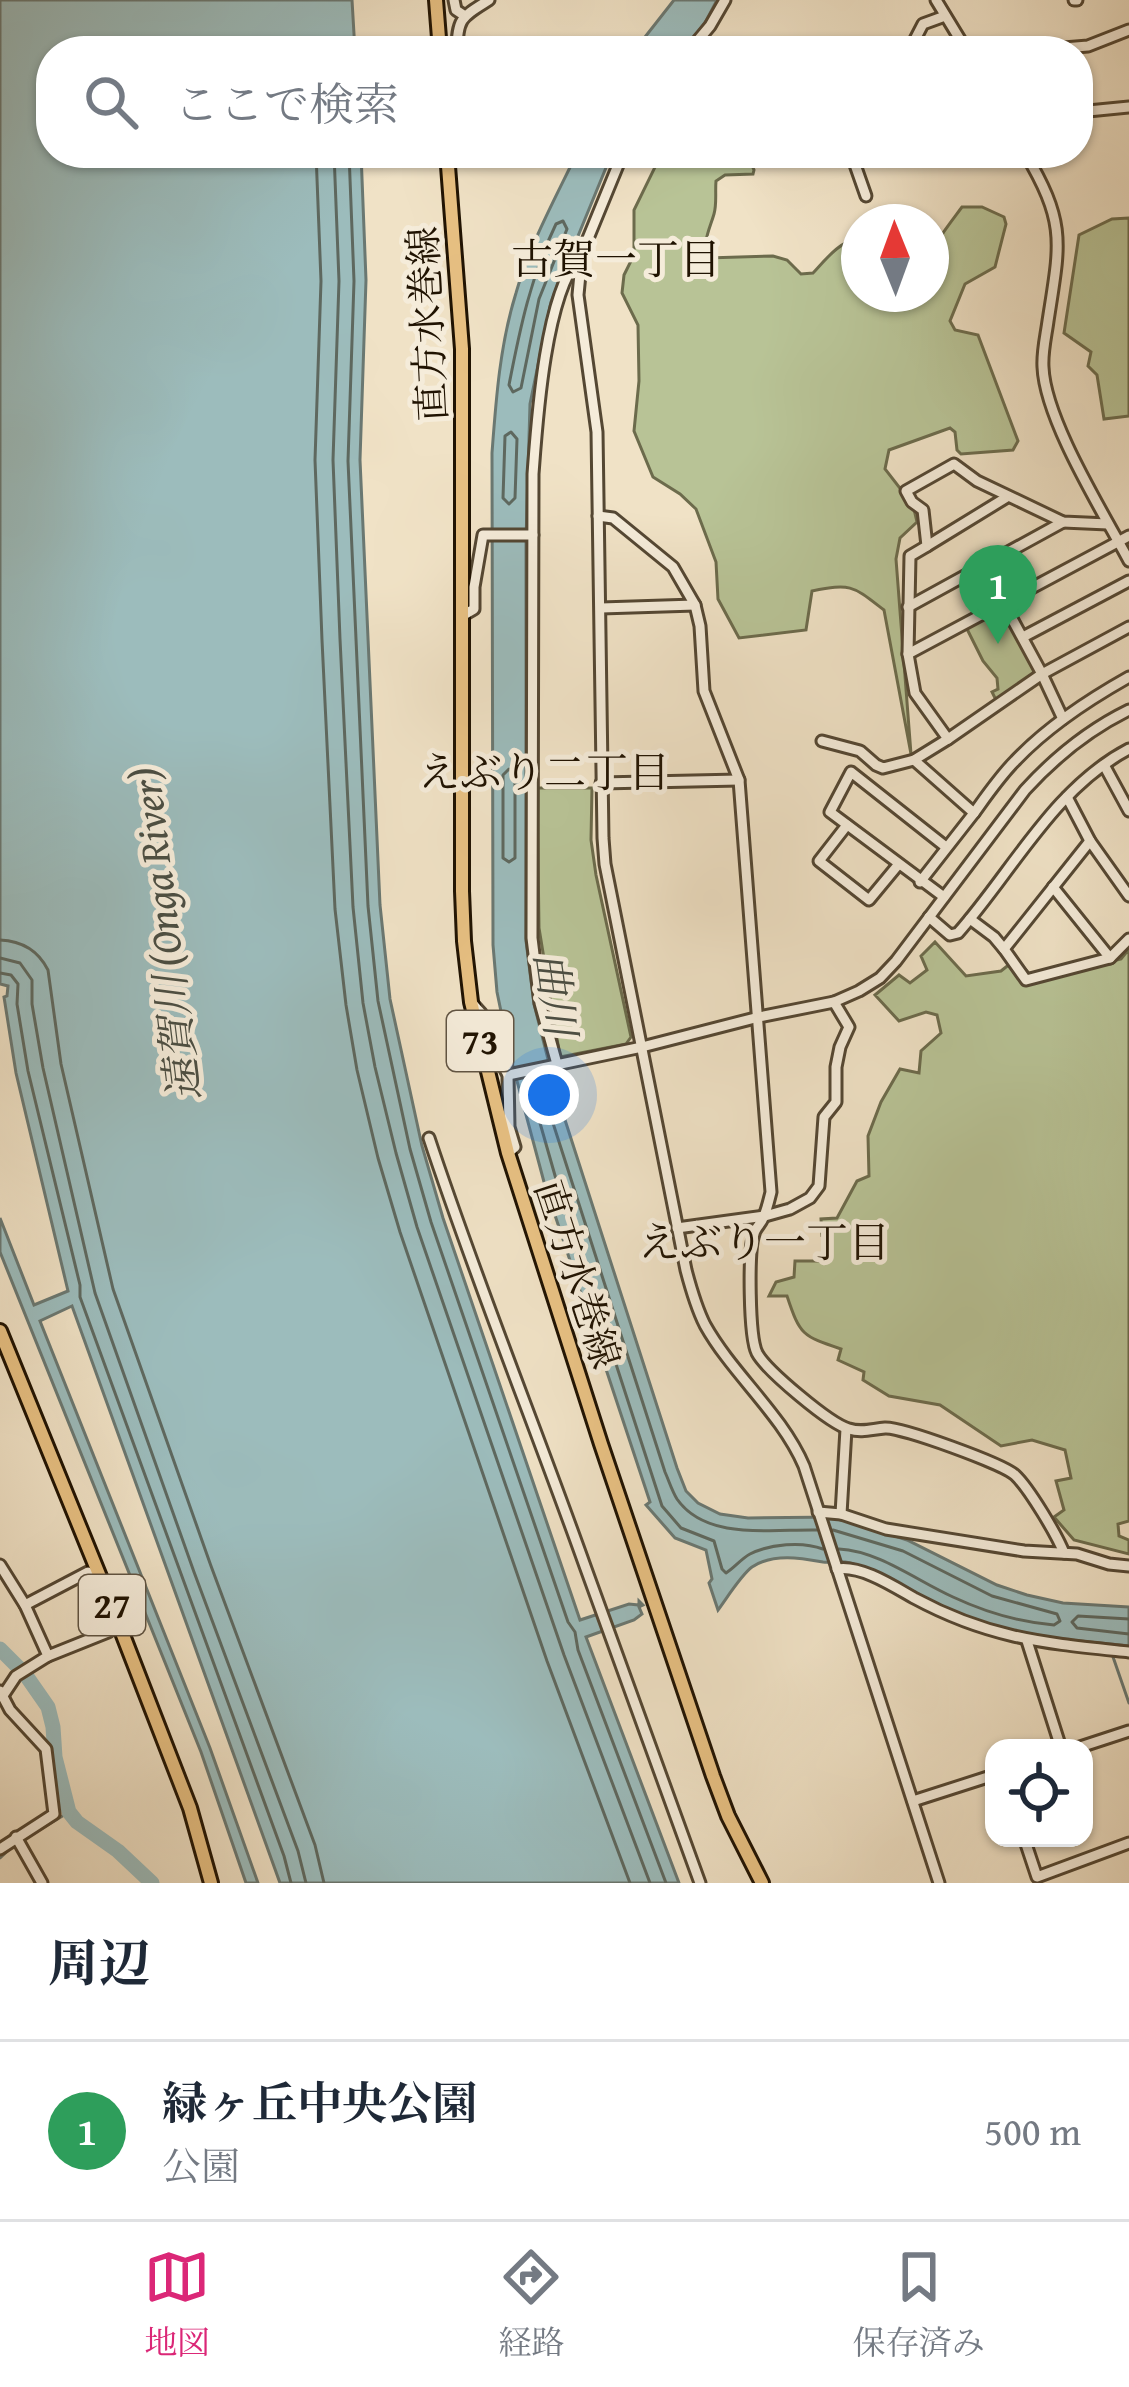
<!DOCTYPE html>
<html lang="ja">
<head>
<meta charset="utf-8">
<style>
	:root { --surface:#fff; --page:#f6f6f7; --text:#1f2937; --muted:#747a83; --line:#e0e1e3; --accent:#db2777 }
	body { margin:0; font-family:"Gentium Book Plus","Noto Serif JP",serif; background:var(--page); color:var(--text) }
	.controls { position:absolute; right:36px; bottom:36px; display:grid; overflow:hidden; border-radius:24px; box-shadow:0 3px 9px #0004 }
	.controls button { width:108px; height:108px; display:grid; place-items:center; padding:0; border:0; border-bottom:3px solid var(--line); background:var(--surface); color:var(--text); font:60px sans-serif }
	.compass { position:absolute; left:841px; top:204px; width:108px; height:108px; border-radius:50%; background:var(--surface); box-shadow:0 3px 9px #0004; rotate:359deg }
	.you { position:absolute; left:549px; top:1095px; width:42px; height:42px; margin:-30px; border:9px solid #fff; border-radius:50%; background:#1a73e8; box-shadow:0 0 0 18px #1a73e833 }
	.badge { display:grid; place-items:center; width:78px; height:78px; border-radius:50%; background:var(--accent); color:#fff; font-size:39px; font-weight:700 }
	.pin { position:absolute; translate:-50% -99px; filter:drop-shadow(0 3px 6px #0008) }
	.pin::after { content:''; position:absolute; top:63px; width:42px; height:36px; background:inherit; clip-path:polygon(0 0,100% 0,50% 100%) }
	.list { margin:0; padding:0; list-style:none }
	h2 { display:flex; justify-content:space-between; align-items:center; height:156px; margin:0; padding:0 48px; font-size:51px }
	h2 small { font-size:39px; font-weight:400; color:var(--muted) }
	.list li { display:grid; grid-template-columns:78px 1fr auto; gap:36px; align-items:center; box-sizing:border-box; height:180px; padding:0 48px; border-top:3px solid var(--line) }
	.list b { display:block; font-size:45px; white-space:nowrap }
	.list p { margin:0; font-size:39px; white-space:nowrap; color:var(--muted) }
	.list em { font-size:39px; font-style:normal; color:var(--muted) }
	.icon { flex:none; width:66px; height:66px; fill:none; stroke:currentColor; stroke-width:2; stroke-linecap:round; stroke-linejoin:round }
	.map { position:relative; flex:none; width:1129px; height:1883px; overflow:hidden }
	.search { position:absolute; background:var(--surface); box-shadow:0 3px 9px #0004; left:36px; right:36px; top:36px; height:132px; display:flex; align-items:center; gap:30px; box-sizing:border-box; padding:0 42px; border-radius:48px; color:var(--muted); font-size:45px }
	.sheet { height:336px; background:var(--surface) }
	nav { display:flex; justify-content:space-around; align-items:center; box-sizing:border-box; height:168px; border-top:3px solid var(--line); background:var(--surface); font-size:33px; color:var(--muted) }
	nav a { display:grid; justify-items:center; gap:6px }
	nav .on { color:var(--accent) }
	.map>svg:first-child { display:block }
	.green { fill:#b8c396; stroke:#6c6b4c; stroke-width:3 }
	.water { fill:#9cbcbc; stroke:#6a7872; stroke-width:3 }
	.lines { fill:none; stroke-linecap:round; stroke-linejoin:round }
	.shore { stroke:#5e685f; stroke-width:3 }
	.stream { stroke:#6a7872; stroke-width:3 }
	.river { stroke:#9cbcbc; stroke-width:15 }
	.minor-casing { stroke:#544733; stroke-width:15 }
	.major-casing { stroke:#201302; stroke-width:18 }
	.minor { stroke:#f5ecda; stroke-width:9 }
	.major { stroke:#e8c183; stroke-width:12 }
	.labels { text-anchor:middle; stroke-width:10; stroke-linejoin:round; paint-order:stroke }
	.shield { fill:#f5ecda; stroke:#605443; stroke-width:3 }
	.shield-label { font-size:36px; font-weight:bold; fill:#201302 }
	.street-label { font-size:39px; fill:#201302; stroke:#f5ecda }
	.neighbourhood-label { font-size:42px; fill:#201302; stroke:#f5ecda }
	.water-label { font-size:42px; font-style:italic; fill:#4b4e43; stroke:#f5ecda }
</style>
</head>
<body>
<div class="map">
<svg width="1129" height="1883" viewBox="0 0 1129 1883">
	<rect width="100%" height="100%" fill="#f0e2c6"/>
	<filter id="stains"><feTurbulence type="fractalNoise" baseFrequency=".00167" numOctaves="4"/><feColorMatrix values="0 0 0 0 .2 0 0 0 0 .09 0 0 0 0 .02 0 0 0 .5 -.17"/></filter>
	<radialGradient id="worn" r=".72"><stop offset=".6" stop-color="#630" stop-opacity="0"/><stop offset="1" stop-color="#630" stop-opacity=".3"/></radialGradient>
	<!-- green -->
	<g class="green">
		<path d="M682,153H753L749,159L754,170L753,174L725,175L716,181C715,192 717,204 714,214C709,231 703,240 707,258L773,256L787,260L801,274L813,273C826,259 840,241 859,238V294H931C931,245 933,246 962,207H982L1004,217L1006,224L995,267L965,284L950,321L955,330L978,335L1018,441L1013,450L961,454L957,450L955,432L950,428L889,450L885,469L913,505L917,522L900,538L896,559L911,754L884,610C853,586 852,583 812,591L806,630L739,638L718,599L716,562L696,509L680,494L653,477L634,431L639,381L638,325L622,293L624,275L634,255V210L655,167Z"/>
		<polygon points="1129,218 1129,416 1104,419 1097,375 1088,366 1091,352 1064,333 1079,235 1112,219"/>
		<polygon points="998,608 1003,610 1034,669 1033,676 996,700 992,692 998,689 997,678 983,661 966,627"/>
		<polygon points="537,788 592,788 591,840 596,875 631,1037 626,1044 560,1057 539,928"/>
		<path d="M935,942L966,976L1001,971L1016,959L1036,981L1121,959L1129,949V1521L1118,1524L1119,1536L1129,1540V1554L1074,1540L1054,1517L1064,1510L1056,1481L1071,1478L1065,1450L1032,1440L1001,1446L940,1405L889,1396L863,1380L864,1372L838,1360L841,1349C802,1336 800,1335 787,1296H769L776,1282L794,1277L795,1261H826L831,1242L822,1236L821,1219L837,1218L857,1181L869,1176L868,1136L881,1102L900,1069L919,1073L921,1051L941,1033L937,1015L926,1012L899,1021L875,995L899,975L910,983L927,970L921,956Z"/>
	</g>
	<!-- water -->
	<g class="water">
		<polygon points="0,0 352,0 355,51 51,51 51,153 361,153 366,280 360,460 380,905 390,999 422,1146 443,1218 580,1620 629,1604 639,1605 639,1601 643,1605 639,1607 642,1614 634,1620 586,1637 679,1883 280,1883 72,1306 40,1321 210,1748 258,1883 246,1883 201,1752 0,1252 0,1218 34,1305 68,1291 16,1073 4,997 7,996 8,986 0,984"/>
		<polygon points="674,0 717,0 706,21 684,51 634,51"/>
		<path d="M577,153H612L551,302L530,404L526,540V941L534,1004L557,1095L677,1468L686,1491L698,1503L720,1514L748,1518L838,1517L907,1540L997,1585L1027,1595L1063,1603L1129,1607V1646C1084,1641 1037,1639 993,1627C942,1613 900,1578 850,1563C841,1560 833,1563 823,1562C801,1558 773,1553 752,1567C741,1575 727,1598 718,1610L709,1583L712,1579L706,1550L675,1538L646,1505L650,1502L544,1182L510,1055L497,992L493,945L492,453C496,399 500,344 516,293C530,244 555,199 577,153Z"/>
	</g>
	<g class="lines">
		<!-- shore -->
		<g class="shore">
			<polyline points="316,153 321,281 315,460 322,640 335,909 346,1005 357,1070 378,1158 400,1232 547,1661 630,1883"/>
			<polyline points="334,153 339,281 333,460 340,639 353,907 363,1003 375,1067 396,1153 417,1227 564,1655 650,1883"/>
			<polyline points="349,153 354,281 348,461 368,906 378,1001 410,1149 431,1222 568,1622 575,1632 578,1650 666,1883"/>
			<path d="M563,221L567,229L539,299L521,388L513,392L509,385C520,328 531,276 556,224Z"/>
			<polygon points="511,432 517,439 515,498 509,504 503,498 505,436"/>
			<polygon points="509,769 515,775 515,858 509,862 503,858 503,775"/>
			<path d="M0,940C22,941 38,950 48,970L61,1064L113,1289L211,1566L315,1845L324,1883"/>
			<polyline points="0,958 20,963 32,980 32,1004 43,1068 95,1293 194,1572 298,1851 306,1883"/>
			<polyline points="0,973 11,975 18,984 17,1004 28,1071 80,1285 80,1297 284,1856 291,1883"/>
			<path d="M817,1530C773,1529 706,1541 677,1499C672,1491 669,1481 665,1472L552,1120L549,1116L543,1117L540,1123L556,1179L662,1506L681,1528L714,1541L722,1569L726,1573C734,1568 741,1559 750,1554C770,1544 802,1541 823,1549"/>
			<path d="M833,1530L903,1551L992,1596L1057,1614L1060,1621L1054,1625C1018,1622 985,1612 953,1597C917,1581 879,1551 839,1549"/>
			<polyline points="1129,1619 1078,1616 1072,1622 1077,1628 1129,1634"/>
		</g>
		<!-- stream -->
		<g class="stream">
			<polyline points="1112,1654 1129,1703"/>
			<polyline points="0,1858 13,1846 69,1812"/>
		</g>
		<!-- river -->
		<polyline class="river" points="0,1649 25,1674 48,1707 53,1727 55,1757 69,1812 77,1822 118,1851 152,1883"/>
		<!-- minor casing -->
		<g class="minor-casing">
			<g id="minor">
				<polyline points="454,0 456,10 465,16"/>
				<polyline points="936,0 967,51"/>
				<polyline points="1074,0 1077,0"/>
				<path d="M457,51C457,18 462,17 489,0"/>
				<polyline points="689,51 710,26 725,0"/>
				<polyline points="909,51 923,24 945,16"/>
				<polyline points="1027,51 1088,46 1129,30"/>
				<polyline points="1078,112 1129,107"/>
				<path d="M623,153L582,253L578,295L597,432L603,838L605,864L686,1270C691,1289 696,1307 705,1325C733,1375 781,1413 804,1466L939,1883"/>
				<polyline points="856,153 853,159 866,196"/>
				<path d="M1025,153C1067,224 1060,243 1048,321C1046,336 1042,352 1043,367C1045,420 1103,512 1129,561"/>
				<path d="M598,516L613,518L673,567L695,605L700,626L704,691L739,780L771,1192C769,1200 767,1210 763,1218C761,1224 755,1228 754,1234C748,1251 749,1337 757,1353C766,1370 830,1424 849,1429C862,1433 872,1429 885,1428C902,1427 1003,1464 1015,1475C1029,1488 1057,1535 1064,1553"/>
				<polyline points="927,546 1007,497"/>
				<polyline points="1003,602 1042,674 1063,719"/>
				<polyline points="908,607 1063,522"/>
				<polyline points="601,608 695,605"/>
				<polyline points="462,616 474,609 474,587 483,535 533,535"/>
				<polyline points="1023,637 1129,581"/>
				<polyline points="908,654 1129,536"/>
				<polyline points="948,739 915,693 908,654 910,556 927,546 923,510 912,502 906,491 954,464 977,481 1063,522 1108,524"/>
				<polyline points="822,741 860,751 876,765 883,768 914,760 948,739 1042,674 1129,627"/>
				<path d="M914,760L974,813C987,795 1000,776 1015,761C1048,726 1088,700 1129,677"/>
				<polyline points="1104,765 1129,811"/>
				<polyline points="601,783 739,780"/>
				<polyline points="1067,797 1090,841 1129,896"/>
				<polyline points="847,825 819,861 869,900 898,865"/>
				<polyline points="1090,841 1004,949 1026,980 1110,958 1129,939"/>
				<polyline points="920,882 974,813"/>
				<polyline points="1053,887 1110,958"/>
				<polyline points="944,897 830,812 851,772 946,847"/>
				<path d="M929,917L950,935L958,933C1012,872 1054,788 1129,749"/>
				<polyline points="970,919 994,937 1004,949"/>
				<polyline points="472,1003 481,1013 488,1037 508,1075 509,1127 515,1147 508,1153"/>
				<path d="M557,1064L540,1003L532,938L533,474C537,420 545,297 579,257"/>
				<path d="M508,1075L642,1047L759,1017L834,1002L859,991L880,978L896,961L1025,790C1056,756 1088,730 1129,710"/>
				<path d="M429,1138C477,1283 534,1423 585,1566C624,1672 661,1778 700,1883"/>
				<polyline points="677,1228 765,1216 790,1209 810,1198 819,1186 824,1117 836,1102 836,1067 840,1047 849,1027 834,1002"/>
				<polyline points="818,1512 841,1514 886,1529 1024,1551 1077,1554 1109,1564 1129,1566"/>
				<polyline points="841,1514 846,1429"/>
				<polyline points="0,1565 25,1605 48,1656 16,1676 4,1694"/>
				<path d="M837,1569C861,1565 893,1586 914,1598C990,1639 1045,1643 1129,1652"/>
				<polyline points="25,1605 88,1572 95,1586 109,1599 108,1632 48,1656"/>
				<polyline points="1027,1641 1061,1748"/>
				<polyline points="0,1691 10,1710 46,1749 54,1814 0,1849"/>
				<polyline points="1077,1748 1129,1731"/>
				<polyline points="913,1801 994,1775"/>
				<polyline points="16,1837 42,1883"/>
				<polyline points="1024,1838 1037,1877 1129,1843"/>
			</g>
		</g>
		<!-- major casing -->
		<g class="major-casing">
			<g id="major">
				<polyline points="436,0 440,51"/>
				<polyline points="447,153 462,349 462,891 464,941 471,1002 508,1153 601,1444 713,1776 728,1816 762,1883"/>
				<polyline points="0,1331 109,1599 190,1808 211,1883"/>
			</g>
		</g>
		<!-- minor -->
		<use href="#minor" class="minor"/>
		<!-- major -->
		<use href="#major" class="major"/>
	</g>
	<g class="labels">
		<!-- shield labels -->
		<g class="shield">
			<rect x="447" y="1011" width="66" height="60" rx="9"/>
			<rect x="79" y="1575" width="66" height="60" rx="9"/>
		</g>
		<g class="shield-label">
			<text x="480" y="1054">73</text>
			<text x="112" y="1618">27</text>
		</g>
		<!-- street labels -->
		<g class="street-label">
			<text transform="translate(427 324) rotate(-93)" y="14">直方水巻線</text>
			<text transform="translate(578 1274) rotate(72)" y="14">直方水巻線</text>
		</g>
		<!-- neighbourhood labels -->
		<g class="neighbourhood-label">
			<text x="616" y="274">古賀一丁目</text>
			<text x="544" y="787">えぶり二丁目</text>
			<text x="764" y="1257">えぶり一丁目</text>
		</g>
		<!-- water labels -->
		<g class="water-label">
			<text transform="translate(164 934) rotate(-97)" y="15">遠賀川 (Onga River)</text>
			<text transform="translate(556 994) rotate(82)" y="15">曲川</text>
		</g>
	</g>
	<rect width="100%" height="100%" filter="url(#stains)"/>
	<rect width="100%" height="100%" fill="url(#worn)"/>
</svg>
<div class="controls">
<button><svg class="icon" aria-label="locate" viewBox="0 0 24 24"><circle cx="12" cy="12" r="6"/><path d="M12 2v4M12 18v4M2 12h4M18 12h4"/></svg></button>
</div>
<svg class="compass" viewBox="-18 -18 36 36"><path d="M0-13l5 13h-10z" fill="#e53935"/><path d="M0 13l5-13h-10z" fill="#747a83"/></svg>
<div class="you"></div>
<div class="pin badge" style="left:998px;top:644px;background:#2e9e5b">1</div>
<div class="search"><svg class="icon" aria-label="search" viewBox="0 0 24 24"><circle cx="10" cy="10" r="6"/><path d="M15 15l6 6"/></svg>ここで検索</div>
</div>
<section class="sheet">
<h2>周辺<small></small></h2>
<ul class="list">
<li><span class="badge" style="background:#2e9e5b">1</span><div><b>緑ヶ丘中央公園</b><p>公園</p></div><em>500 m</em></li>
</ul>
</section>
<nav>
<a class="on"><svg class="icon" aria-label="map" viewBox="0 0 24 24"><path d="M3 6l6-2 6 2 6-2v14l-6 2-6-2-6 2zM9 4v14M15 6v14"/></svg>地図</a>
<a><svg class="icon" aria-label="directions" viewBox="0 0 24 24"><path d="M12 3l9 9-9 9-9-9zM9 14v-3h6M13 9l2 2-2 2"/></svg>経路</a>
<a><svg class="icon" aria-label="saved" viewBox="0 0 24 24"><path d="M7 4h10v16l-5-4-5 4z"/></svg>保存済み</a>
</nav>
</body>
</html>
